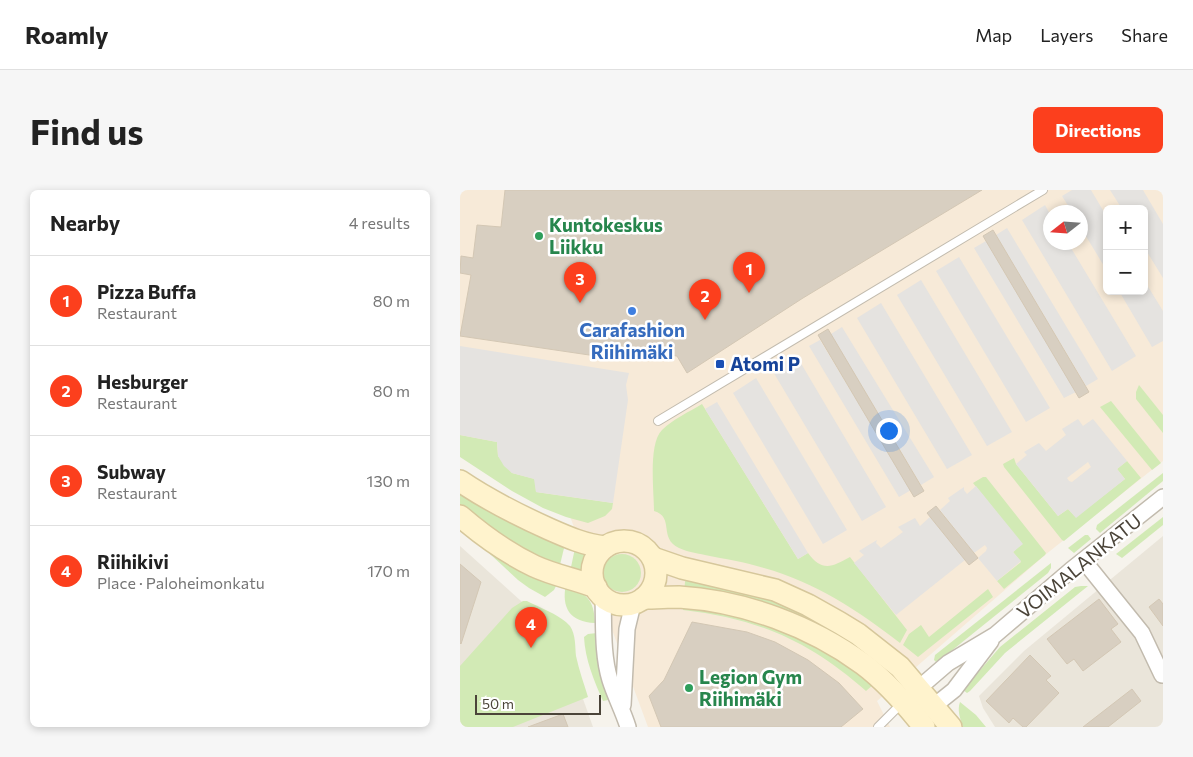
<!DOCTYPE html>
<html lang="en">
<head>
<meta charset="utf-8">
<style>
	:root { --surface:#fff; --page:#f6f6f6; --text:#222; --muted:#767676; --line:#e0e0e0; --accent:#fc3f1d }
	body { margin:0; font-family:Commissioner,sans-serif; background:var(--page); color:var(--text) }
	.controls { position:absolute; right:15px; top:15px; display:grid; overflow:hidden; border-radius:8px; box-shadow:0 2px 8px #0003 }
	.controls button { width:45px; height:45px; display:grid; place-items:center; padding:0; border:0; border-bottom:1px solid var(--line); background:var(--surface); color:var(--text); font:25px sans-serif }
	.compass { position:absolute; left:583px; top:15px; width:45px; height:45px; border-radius:50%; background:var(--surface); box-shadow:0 2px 8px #0003; rotate:253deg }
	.scale { position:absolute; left:15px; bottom:12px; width:126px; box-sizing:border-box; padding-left:5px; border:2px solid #4b4439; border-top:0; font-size:14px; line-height:18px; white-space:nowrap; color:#4b4439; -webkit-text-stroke:4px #fff; paint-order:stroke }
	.you { position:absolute; left:428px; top:240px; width:18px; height:18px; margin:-12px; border:4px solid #fff; border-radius:50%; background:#1a73e8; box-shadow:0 0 0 8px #1a73e833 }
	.badge { display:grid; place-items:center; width:32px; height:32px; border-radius:50%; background:var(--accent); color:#fff; font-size:16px; font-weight:700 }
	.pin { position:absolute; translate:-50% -41px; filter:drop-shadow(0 1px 2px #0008) }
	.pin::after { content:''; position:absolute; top:26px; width:18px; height:15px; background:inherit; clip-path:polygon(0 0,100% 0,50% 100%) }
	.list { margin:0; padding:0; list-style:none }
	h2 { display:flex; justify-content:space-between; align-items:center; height:65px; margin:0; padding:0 20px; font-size:21px }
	h2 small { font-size:16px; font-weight:400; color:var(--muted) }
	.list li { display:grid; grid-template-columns:32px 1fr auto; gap:15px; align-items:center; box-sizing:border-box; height:90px; padding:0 20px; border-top:1px solid var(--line) }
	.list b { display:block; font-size:19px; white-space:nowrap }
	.list p { margin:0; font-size:16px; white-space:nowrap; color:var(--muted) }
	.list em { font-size:16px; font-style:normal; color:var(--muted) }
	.map { position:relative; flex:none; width:703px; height:537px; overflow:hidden; border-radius:8px }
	header { display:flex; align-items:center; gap:30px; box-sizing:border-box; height:70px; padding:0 25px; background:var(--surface); border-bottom:1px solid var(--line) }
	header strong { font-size:24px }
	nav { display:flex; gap:28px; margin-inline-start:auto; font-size:18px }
	.intro { display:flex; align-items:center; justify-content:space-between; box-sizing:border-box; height:120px; padding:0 30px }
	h1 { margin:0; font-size:35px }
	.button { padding:12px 22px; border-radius:8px; background:var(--accent); color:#fff; font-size:18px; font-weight:700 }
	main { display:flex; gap:30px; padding:0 30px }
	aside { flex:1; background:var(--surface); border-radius:8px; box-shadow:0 2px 8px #0003 }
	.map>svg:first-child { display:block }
	.residential { fill:#eae5da }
	.commercial { fill:#f7ead8; fill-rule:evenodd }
	.green { fill:#d2eab5 }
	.parking { fill:#e5e3e0; fill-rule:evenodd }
	.building { fill:#d8cfc1; stroke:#d3c7b4 }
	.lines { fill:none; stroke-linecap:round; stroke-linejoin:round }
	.lane-casing { stroke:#c2bbae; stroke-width:10 }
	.street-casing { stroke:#c2bbae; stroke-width:18 }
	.secondary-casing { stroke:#d6c79b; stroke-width:24 }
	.lane { stroke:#fff; stroke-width:8 }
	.street { stroke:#fff; stroke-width:15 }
	.secondary { stroke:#fff3cd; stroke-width:21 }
	.leisure-dot { fill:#2e9e5b; stroke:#fff; stroke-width:2 }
	.shop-dot { fill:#3f7fe0; stroke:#fff; stroke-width:2 }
	.transit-dot { fill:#1a4fb4; stroke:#fff; stroke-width:2 }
	.labels { text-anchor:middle; stroke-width:5; stroke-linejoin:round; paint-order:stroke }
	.leisure-label { font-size:19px; font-weight:bold; fill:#27864d; stroke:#fff; text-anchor:start }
	.shop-label { font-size:19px; font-weight:bold; fill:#366cbe; stroke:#fff }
	.transit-label { font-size:19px; font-weight:bold; fill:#164399; stroke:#fff; text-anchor:start }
	.street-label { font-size:19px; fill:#4b4439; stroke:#fff }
</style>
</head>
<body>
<header>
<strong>Roamly</strong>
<nav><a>Map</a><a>Layers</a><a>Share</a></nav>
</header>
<div class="intro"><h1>Find us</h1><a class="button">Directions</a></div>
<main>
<aside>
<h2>Nearby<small>4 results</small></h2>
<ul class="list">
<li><span class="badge">1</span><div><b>Pizza Buffa</b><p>Restaurant</p></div><em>80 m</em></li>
<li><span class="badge">2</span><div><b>Hesburger</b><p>Restaurant</p></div><em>80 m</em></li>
<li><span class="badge">3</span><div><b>Subway</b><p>Restaurant</p></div><em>130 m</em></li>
<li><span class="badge">4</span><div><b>Riihikivi</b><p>Place · Paloheimonkatu</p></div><em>170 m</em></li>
</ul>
</aside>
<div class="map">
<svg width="703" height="537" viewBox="0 0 703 537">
	<rect width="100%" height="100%" fill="#f6f3ec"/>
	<!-- residential -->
	<g class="residential">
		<polygon points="703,346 703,537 535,537 523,518 519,506 564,461"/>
		<polygon points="0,356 101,447 133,537 0,537"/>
	</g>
	<!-- commercial -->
	<path class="commercial" d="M0,0H703V271L585,365L417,511L430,537H188L108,321L0,264ZM647,19H684V101H647ZM590,22H620V52H590Z"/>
	<!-- green -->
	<g class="green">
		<polygon points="679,195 703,225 703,243 676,209 676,202"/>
		<polygon points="651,211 701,273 692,280 640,217"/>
		<path d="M242,214L338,369L348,363C362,382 372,377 390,367L447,440L440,453C399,421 355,392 304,378C285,372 265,369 245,365C237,363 227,362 219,358C198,348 215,327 194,321C194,301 188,254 202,240C213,229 229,222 242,214Z"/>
		<polygon points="0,245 37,252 38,266 52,283 75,289 76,302 153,313 152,319 145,326 128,333 106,327 83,318 52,301 0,267"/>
		<polygon points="554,268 556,274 598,326 608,319 616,327 665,289 657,279 667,271 681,288 604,351 602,350 544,277 543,274"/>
		<polygon points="703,283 703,291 640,343 636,339 637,335"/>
		<polygon points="523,287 526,287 586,363 585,365 544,399 537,391 561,372 553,362 562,354 513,293"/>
		<polygon points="0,300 105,354 99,379 63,364 0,319"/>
		<polygon points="703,327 703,335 662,368 656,364"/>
		<polygon points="625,345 628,345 631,349 614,363 608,358"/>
		<polygon points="115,358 126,364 121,385 110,382"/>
		<polygon points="32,361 98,392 94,400 85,407 69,398 58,390 30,364"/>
		<circle cx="162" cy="383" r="19"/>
		<polygon points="591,373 591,378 588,383 485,466 476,472 474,470 475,465"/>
		<polygon points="226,384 321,410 397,452 395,456 358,435 224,401"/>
		<path d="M106,394C126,405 134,408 135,433C110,432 101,418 106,394Z"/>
		<polygon points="621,396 628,396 545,463 510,501 507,503 503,500 540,457 615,397"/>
		<polygon points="528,399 533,407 458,467 443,455 449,444 461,435 469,447"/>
		<path d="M63,411H67C79,417 102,426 110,436C116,445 115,457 116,466C119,480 124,494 128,507L53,537H0V476L52,418Z"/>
		<path d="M223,414L269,421L343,446L414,494L406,501C349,451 299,429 223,420Z"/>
		<path d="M137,443L141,479L148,510L143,511C134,491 125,469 124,447L128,444Z"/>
		<path d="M500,512L516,525L526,537H503C500,528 497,520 500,512Z"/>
	</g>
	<!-- parking -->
	<g class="parking">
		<polygon points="612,0 631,0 647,27 647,81 621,38 620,22 612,22 602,6"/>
		<polygon points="650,0 683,0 703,34 703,88 684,57 684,19 662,19"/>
		<polygon points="585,15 590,24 590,52 608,53 676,166 652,181 562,30"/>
		<polygon points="547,38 638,189 626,196 536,45"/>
		<polygon points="526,51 616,202 604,208 514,58"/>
		<polygon points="499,67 590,218 566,232 476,81"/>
		<polygon points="461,90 552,242 527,256 437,105"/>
		<polygon points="684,90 703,121 703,151 692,157 659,101 684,101"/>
		<polygon points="421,113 512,265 487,279 397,128"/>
		<polygon points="382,137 474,287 461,295 371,144"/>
		<polygon points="360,150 451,300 439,307 349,156"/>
		<polygon points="0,156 169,183 166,195 168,210 153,313 76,302 74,289 52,283 44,276 38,266 37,252 0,245"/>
		<polygon points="336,165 426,317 402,331 312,180"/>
		<polygon points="296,188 387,340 363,354 273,203"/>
		<polygon points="257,212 348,363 338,369 245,219"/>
		<path d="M618,229L623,236L633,229L667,271L657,279L665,289L616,328L608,319L598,326L556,274L567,265L564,262L579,253L586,261L606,245L602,239ZM628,272L631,277L612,292L609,291L607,288Z"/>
		<polygon points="516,296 563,354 553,362 561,371 537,391 518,368 526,361 527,358 525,355 514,363 480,320 490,311 488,308 504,297 504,300 507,304"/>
		<polygon points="470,327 505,370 436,425 394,373 404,365 399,361 407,356 417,350 416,353 421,358 443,342 438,337 455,328 460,336"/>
	</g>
	<!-- building -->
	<g class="building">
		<polygon points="45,0 522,0 343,108 227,183 217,166 171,161 170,171 0,146 11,85 0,83 1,66 13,68 17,35 41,37"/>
		<polygon points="533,40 629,202 619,208 523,46"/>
		<polygon points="368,139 464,301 454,307 358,145"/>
		<polygon points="476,316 518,368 509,375 467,323"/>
		<polygon points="0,374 21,392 1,454 0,453"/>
		<polygon points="639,409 658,434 651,439 661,452 623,481 614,469 607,474 587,449"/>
		<polygon points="699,409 703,414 703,436 689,417"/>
		<polygon points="232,432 287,442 315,452 348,470 379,493 403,519 381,537 201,537 189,506 204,490"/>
		<polygon points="570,465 591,486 586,490 599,503 566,537 563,537 553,528 549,533 526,511"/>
		<polygon points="672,499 681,511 648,537 623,537"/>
		<polygon points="103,524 108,537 68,537"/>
	</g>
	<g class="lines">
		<!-- lane casing -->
		<g class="lane-casing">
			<g id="lane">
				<polyline points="198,231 583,0"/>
				<polyline points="418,537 442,513"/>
			</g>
		</g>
		<!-- street casing -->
		<g class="street-casing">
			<g id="street">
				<polyline points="624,371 682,443 702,485"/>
				<path d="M143,407C144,434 142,464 150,490C155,506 163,521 168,537"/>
				<polyline points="452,504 488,473 535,445 611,380 703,307"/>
				<polyline points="465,514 474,516 494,500 531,451"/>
				<polyline points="163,515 167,439 173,414"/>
			</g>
		</g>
		<!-- secondary casing -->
		<g class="secondary-casing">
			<g id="secondary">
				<path d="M0,291C28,310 58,325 89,339C107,347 125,355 145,357"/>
				<path d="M0,326C22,345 47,363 74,376C93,385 115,389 136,397"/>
				<circle cx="164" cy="383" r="32"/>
				<polyline points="193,368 222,378 315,400 348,415 380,433 398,444 440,477 491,537"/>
				<path d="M184,408C196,408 208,407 219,407C284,411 351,436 403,474C427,492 446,514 464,537"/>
			</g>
		</g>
		<!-- lane -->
		<use href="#lane" class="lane"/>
		<!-- street -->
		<use href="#street" class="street"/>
		<!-- secondary -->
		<use href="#secondary" class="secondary"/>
	</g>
	<!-- markers -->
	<g class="leisure-dot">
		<circle cx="79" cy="46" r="5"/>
		<circle cx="229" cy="498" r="5"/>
	</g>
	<circle class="shop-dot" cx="172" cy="121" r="5"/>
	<rect class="transit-dot" x="255" y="169" width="10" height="10" rx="2.5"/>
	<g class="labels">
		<!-- leisure labels -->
		<g class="leisure-label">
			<text x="89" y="42">Kuntokeskus<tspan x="89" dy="22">Liikku</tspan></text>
			<text x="239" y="494">Legion Gym<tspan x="239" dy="22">Riihimäki</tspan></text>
		</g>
		<!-- shop labels -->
		<g class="shop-label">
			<text x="172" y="147">Carafashion<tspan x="172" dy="22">Riihimäki</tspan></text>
		</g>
		<!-- transit labels -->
		<g class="transit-label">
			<text x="270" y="181">Atomi P</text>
		</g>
		<!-- street labels -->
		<g class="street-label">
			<text transform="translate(619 376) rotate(-39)" y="7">VOIMALANKATU</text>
		</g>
	</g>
</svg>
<div class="controls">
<button>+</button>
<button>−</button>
</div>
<svg class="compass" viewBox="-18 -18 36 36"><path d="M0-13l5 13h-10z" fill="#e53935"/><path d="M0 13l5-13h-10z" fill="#767676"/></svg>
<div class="scale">50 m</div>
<div class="you"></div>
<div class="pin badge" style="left:289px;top:103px">1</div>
<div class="pin badge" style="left:245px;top:130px">2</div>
<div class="pin badge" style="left:120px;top:113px">3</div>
<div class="pin badge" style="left:71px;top:458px">4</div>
</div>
</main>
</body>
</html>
